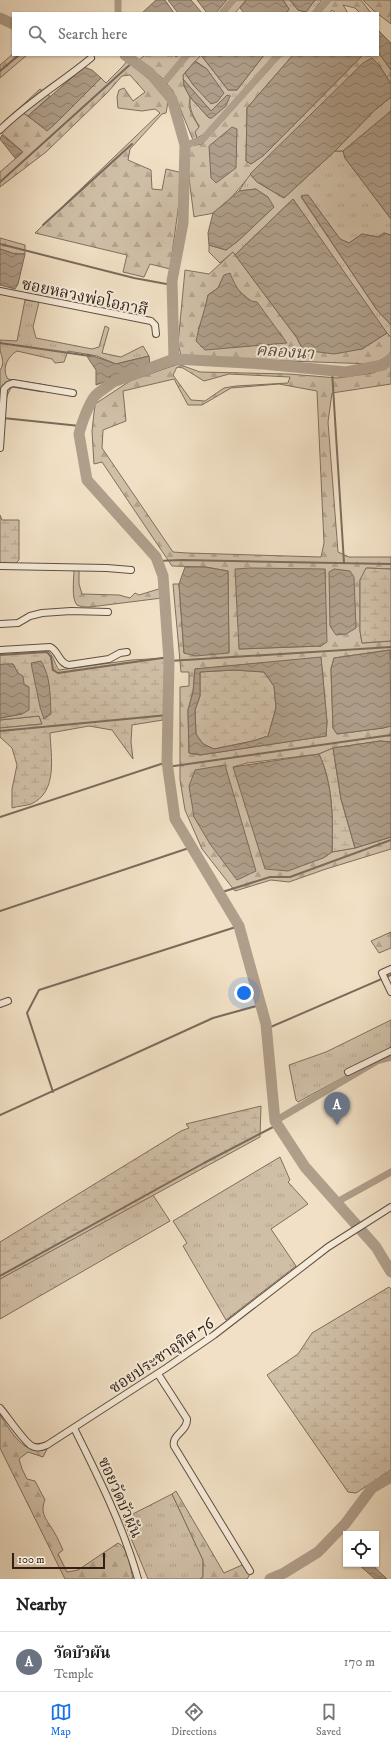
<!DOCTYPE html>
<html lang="en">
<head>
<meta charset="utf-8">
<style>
	:root { --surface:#fff; --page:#f6f6f6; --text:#222; --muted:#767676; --line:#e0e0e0; --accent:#1a73e8 }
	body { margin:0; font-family:"IM FELL DW Pica","Noto Serif Thai",serif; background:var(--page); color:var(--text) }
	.controls { position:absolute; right:12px; bottom:12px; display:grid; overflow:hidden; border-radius:0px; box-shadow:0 1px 3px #0004 }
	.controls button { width:36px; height:36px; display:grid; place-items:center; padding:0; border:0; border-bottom:1px solid var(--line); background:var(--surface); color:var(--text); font:20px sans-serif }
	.scale { position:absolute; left:12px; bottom:10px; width:93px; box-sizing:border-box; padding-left:4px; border:2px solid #2f1f17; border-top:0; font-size:11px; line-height:14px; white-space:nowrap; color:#2f1f17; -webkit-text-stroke:3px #f6ebd9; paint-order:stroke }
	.you { position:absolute; left:244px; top:993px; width:14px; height:14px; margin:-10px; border:3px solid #fff; border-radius:50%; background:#1a73e8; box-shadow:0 0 0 6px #1a73e833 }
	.badge { display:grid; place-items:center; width:26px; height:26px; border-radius:50%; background:var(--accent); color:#fff; font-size:13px; font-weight:700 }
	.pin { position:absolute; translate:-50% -33px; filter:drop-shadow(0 1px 2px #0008) }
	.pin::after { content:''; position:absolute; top:21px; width:14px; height:12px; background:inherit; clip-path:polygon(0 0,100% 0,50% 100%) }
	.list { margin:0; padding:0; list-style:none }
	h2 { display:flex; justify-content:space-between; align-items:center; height:52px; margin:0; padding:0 16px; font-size:17px }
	h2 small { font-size:13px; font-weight:400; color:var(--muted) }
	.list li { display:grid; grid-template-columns:26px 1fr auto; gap:12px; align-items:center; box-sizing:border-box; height:60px; padding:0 16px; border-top:1px solid var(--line) }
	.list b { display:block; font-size:15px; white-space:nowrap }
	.list p { margin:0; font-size:13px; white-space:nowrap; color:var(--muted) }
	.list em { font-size:13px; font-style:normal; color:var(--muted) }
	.icon { flex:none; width:22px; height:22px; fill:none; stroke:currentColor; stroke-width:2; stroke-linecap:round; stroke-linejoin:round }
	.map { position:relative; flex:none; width:391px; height:1579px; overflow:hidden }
	.search { position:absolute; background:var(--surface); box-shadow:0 1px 3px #0004; left:12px; right:12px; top:12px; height:44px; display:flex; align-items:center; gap:10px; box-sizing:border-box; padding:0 14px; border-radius:0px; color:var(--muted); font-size:15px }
	.sheet { height:112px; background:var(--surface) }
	nav { display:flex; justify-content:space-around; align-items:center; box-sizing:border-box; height:56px; border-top:1px solid var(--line); background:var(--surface); font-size:11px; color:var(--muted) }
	nav a { display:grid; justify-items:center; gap:2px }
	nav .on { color:var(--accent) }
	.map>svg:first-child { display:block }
	.grass { fill:url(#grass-tufts); stroke:#806f5f }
	.forest { fill:url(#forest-firs); stroke:#806f5f; fill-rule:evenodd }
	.wetland { fill:url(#wetland-marsh); stroke:#806f5f }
	.water { fill:url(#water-waves); stroke:#7c6b5c; fill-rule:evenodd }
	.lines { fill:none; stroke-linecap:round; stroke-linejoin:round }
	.stream { stroke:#7c6b5c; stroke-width:2 }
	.canal { stroke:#af9e8a; stroke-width:7 }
	.river { stroke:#af9e8a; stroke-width:11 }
	.minor-casing { stroke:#604f42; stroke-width:8 }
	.minor { stroke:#f6ebd9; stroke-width:6 }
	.labels { text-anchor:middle; stroke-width:4; stroke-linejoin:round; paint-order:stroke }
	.street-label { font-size:16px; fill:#2f1f17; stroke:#f6ebd9 }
	.water-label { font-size:17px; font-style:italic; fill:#5c4b3f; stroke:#f6ebd9 }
</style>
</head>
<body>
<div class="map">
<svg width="391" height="1579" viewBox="0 0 391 1579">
	<defs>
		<pattern id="grass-tufts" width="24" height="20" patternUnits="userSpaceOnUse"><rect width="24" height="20" fill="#d0bfa7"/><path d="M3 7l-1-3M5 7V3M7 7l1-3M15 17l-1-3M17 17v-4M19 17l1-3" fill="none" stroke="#b3a48f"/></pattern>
		<pattern id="forest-firs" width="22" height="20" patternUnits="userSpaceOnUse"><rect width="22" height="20" fill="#d0bfa7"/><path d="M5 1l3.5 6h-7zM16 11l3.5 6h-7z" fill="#b3a48f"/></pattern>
		<pattern id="wetland-marsh" width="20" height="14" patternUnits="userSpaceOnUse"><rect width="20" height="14" fill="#d0bfa7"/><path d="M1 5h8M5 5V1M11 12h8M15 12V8" fill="none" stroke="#b3a48f"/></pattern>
		<pattern id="water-waves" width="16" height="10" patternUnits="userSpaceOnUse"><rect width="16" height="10" fill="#af9e8a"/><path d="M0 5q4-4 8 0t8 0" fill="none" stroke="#8f8070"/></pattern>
	</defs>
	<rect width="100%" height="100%" fill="#f1e0c5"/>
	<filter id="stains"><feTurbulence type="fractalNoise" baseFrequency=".005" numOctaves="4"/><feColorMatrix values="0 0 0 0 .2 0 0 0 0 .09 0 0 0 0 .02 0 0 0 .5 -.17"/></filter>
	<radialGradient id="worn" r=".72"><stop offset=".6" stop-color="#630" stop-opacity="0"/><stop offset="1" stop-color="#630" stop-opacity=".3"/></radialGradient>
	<!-- grass -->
	<g class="grass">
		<polygon points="283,0 290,0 298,10 306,12 315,0 322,0 312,13 286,13 289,9"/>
		<path d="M201,55L228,90H237L264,55H276L206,133L197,138L195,132L199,126C193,116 189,109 190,97L209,118L227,95L211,111L183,79V75L185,73L194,86L207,69L195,61Z"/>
		<polygon points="40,89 50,96 28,116 22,112 0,126"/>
		<polygon points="335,151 343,151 345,158 391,219 391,235 384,233 378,237 362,234 349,243 340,239 308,195 301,197 377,310 391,325 391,337 383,329 293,199 235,255 233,252 220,263 209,252 209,245 226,250 238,241 274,207 256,189 239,191 250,174 257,182 284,198"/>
		<path d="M25,300L39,302L33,327L36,338L92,349L99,347L105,326L109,328L102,353L121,357L143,346L149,356L116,364L97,356L68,351L64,362L55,363L52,359L17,351C8,356 1,369 8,379L46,385L43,392L12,387C5,395 6,407 0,416V370C5,363 2,358 0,350C0,347 0,343 0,340L17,341Z"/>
		<polygon points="39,716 42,724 0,728 0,720"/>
		<polygon points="391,1020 391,1059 387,1057 357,1070 298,1102 296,1100 289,1065 326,1052"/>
		<polygon points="280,1157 290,1180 288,1182 308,1204 271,1229 296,1266 226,1320 183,1246 187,1243 173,1221"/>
		<polygon points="153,1195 170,1221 0,1319 0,1279"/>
		<polygon points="172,1494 203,1560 203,1577 200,1579 148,1579 123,1519"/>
	</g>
	<!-- forest -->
	<g class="forest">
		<polygon points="230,0 246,0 235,13 219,13"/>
		<polygon points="327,0 361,0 371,13 360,13 355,8 343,5 348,13 336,13 332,10 330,13 320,13 329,2"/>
		<polygon points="363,0 391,0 391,24 373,10"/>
		<path d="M378,52L391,70V84L379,65L251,174C243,184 224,208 213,213C207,215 200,215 194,217L186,155L190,146L202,144L282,55H293L247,108L246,161L251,164L264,155L363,55H378Z"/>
		<polygon points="13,54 27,55 0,78 0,65"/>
		<polygon points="145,55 174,55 176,57 179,55 201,55 183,75 184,86 190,97 189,106 191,113 199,127 195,132 197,138 193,140 173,91 161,77 139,60"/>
		<polygon points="127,61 150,80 168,102 166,113 162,114 130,149 128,160 151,170 152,189 162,190 166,169 183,173 170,269 150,264 144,277 123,272 127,255 35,233 160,113 155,109 142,111 118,108 117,97 119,90 124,88 133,101 145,92 130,75 122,76 107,93 46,152 0,187 0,172 23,152 0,132 22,112 47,130 55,124 101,78 106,83 123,66"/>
		<polygon points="391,97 391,111 343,151 335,151 375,110"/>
		<polygon points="0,238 25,245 25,254 15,254 0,249"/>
		<path d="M233,252L297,338L303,350L362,349L387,333L391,337V355L372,364L260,360L181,355L178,344L185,270L209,274ZM224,275L237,289L251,301L198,329L205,314L208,295L218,288Z"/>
		<path d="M178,364L200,372L289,374L337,378L373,373L391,365V384L332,393L328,422L338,552L349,557H391V569L367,568L360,580V631L362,643L391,641V660L390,650L334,658L331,669L333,728L337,734L383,728L391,726V742L380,741L333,748L319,754L247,763L233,767L323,858L332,852L355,848L391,837V849L326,869L289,882L271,880L235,891L202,849L185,810L180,780V687L189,686V672H181L173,584H179L184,653L229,652L228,571L205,567L172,566L102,462L94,464L92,431L95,404L130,381ZM177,367L183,368L204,381L229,374L290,377L288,383L236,386L224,388L205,401L191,400L173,375ZM174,379L188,405H202L231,388L279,384L317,391L324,543L321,557L187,553L173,552L102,448L103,430L126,421L123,391ZM325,569V594L321,646L239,649ZM321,658L327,722L326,736L200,755L189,753L188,710L193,692L195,669Z"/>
		<path d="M74,570H79V584L82,594L119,595L130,598L135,593L139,595L162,588V598L90,607C86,607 81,607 77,605C71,599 74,578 74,570Z"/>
		<polygon points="391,932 391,948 379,953 371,941"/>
		<path d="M0,1415C11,1431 23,1456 47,1449L43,1457L28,1452L19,1459L22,1469L27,1479L35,1481L45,1500C39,1514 48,1521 54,1532C58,1538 60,1544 63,1550L58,1554L67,1572L78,1570L118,1543C129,1548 130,1568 133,1579H65L0,1448Z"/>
		<polygon points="176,1491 224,1573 242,1565 250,1574 247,1579 200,1579 203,1577 203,1560 172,1494"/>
	</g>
	<!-- wetland -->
	<g class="wetland">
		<polygon points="0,515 2,520 19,520 19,560 14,565 0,564"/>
		<polygon points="366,568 391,569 391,641 362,643 360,631 360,580"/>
		<path d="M47,650C54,656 54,663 59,670L132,660L167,658L163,720L132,725L131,742L133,759L112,730L89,726L50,733C51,757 58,792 31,804C25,806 18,806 12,808V789L17,765L12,748L0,737V728L42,724L39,716L0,720V718L22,714L24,684L13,664L0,665V652Z"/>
		<polygon points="234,670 264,672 274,686 276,708 268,736 253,741 214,749 203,744 196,734 195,710 200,696 200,672"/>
		<path d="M333,748L341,799L355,848L332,852C333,819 333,784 319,754Z"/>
		<polygon points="261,1106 260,1137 0,1279 0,1242 181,1131 189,1128 186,1124"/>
		<polygon points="389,1287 391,1289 391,1470 356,1493 348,1492 267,1375 298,1354 312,1333"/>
	</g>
	<!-- water -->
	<g class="water">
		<polygon points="156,0 165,0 174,13 142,13"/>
		<polygon points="168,0 191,0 202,13 178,13"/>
		<polygon points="197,0 227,0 216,13 207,13"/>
		<polygon points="246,0 283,0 289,9 286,13 244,13 240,8"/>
		<polygon points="290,0 315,0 306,12 298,10"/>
		<polygon points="378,30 391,43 391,70 378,52"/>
		<polygon points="201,55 264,55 237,90 228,90"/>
		<polygon points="293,55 363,55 264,155 251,164 246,161 247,108"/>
		<polygon points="372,58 379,65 391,84 391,97 375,110 335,151 284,198 257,182 250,174 363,63"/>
		<polygon points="195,61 207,69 224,93 217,102 211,104 194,86 185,73"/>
		<polygon points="84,67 92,70 101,78 55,124 47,131 28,116"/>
		<path d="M183,79L211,111L227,95L230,96L226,106L212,118H209C200,107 184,95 183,79Z"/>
		<polygon points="391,111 391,219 345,158 343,151"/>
		<polygon points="232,127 237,129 236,168 216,183 211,178 209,146"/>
		<polygon points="2,135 23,152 15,158 0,139"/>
		<polygon points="256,189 268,197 274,207 238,241 226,250 209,245 208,233 213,213 239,191"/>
		<polygon points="308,195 340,239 349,243 362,234 378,237 384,233 391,235 391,325 377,310 301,196"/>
		<polygon points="293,199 387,333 362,349 334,354 303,350 297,338 235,255"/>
		<polygon points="0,249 15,254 25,254 18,284 15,289 0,285"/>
		<path d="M230,273C235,285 242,301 257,302L287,343L205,350L196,341C199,325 205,311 208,295L218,288L224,275Z"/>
		<polygon points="87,354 116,364 149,356 150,365 96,385 96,370 88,358"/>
		<polygon points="185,567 205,567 228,571 229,653 196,656 184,653 179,584"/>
		<polygon points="250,568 325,569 327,642 321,646 239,649 235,569"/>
		<polygon points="334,569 350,571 354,577 356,628 346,634 336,635 330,626 329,572"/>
		<polygon points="390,650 391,726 383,728 337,734 333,728 331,669 334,658"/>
		<path d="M321,657L327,722L326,736L200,755L189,753L188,710L193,692L195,669ZM234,670L264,672L274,686L276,708L268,736L253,741L214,749L203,744L196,734L195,710L200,696V672Z"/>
		<path d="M41,661C51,677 50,696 51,714L44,719L40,707L31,663Z"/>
		<polygon points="4,664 13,664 18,673 23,676 24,684 29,687 29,710 22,714 0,718 0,665"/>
		<polygon points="380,741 391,742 391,837 355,848 341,799 333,748"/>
		<path d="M319,754C333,784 333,819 332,852L323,858L288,871L265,869L233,767Z"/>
		<polygon points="225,765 256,871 237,880 210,844 194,817 189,786 195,770"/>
		<polygon points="358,1564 371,1564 387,1579 375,1579"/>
	</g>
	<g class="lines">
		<!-- stream -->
		<g class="stream">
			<polyline points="0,71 19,55"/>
			<polyline points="0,182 134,61"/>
			<polyline points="43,225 132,144"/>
			<polyline points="0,244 134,278 172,285"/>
			<polyline points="0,343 90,356"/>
			<polyline points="332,371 344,563"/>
			<polyline points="110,377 113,382"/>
			<polyline points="3,418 80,426"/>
			<polyline points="157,561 182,560 391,564"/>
			<polyline points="0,655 47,652 51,657 53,670 58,673 169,657"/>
			<polyline points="169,661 391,647"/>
			<polyline points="0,731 168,715"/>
			<polyline points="167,767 391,735"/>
			<polyline points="0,817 167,762"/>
			<polyline points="219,893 270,877 290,877 391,840"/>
			<polyline points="0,911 192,847"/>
			<polyline points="266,1029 391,975"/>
			<polyline points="53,1092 27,1013 39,990 239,926"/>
			<polyline points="0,1115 213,1018 260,1005"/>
			<polyline points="0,1276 204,1163 277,1125"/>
		</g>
		<!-- canal -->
		<g class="canal">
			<polyline points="118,0 118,13"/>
			<polyline points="222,13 233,0"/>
			<polyline points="316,13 328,0"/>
			<polyline points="161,86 187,55"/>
			<polyline points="185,145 202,140 278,55"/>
			<polyline points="275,1121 377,1061 391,1057"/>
			<polyline points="335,1203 391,1172"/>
		</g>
		<!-- river -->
		<g class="river">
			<polyline points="0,18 13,24"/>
			<polyline points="125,55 150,73 172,99 185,145 183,223 172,281 174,359"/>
			<path d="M391,359L383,365L346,372L263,364L174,359L113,382C107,387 100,391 95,396C89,403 81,425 79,434L87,480L156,557L163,576L169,661L167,762L175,819L239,926L266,1024L275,1121L305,1167L376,1247L391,1272"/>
			<polyline points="270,1579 284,1573 318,1552 345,1524 372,1488 391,1477"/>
		</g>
		<!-- minor casing -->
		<g class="minor-casing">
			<g id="minor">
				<path d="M0,130C28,102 61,83 91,58"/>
				<polyline points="0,291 151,321 155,325 156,334"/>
				<polyline points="0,448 4,389 8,385 13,383 73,393"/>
				<polyline points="0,566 107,568 131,570"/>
				<polyline points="0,624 18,623 30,616 42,613 71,611 108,612"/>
				<path d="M0,650L50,647C59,651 59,664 69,665L109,659L120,653L127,652"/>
				<polyline points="391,969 382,973 391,992"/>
				<polyline points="0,1004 8,1001"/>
				<polyline points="348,1072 391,1051"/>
				<path d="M158,1374L187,1419C188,1431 171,1435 174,1446L250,1571"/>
				<path d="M0,1408C7,1416 24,1442 32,1446C37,1449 42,1447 47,1445L166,1368L214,1335L328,1247L391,1207"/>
				<path d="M74,1428C99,1478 123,1526 138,1579"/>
			</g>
		</g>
		<!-- minor -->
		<use href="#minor" class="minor"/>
	</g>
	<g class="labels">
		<!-- street labels -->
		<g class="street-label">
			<text transform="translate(85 296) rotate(12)" y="6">ซอยหลวงพ่อโอภาสี</text>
			<text transform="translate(161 1355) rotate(-34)" y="6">ซอยประชาอุทิศ 76</text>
			<text transform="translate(121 1497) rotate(66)" y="6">ซอยวัดบัวผัน</text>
		</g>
		<!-- water labels -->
		<g class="water-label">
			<text transform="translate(285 351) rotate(4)" y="6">คลองนา</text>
		</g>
	</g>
	<rect width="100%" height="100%" filter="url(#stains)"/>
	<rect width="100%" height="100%" fill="url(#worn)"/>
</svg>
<div class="controls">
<button><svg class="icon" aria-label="locate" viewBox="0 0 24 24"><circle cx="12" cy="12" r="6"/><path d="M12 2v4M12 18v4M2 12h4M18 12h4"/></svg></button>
</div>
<div class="scale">100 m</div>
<div class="you"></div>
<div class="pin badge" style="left:337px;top:1125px;background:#6b7280">A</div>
<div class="search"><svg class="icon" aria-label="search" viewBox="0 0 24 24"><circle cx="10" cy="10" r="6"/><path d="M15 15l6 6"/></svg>Search here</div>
</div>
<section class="sheet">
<h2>Nearby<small></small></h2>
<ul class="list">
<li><span class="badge" style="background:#6b7280">A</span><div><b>วัดบัวผัน</b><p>Temple</p></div><em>170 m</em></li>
</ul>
</section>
<nav>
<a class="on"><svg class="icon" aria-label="map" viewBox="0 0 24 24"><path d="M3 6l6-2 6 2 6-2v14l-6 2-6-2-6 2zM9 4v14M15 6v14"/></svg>Map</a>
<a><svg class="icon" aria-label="directions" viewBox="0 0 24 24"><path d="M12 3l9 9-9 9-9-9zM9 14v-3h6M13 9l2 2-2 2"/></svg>Directions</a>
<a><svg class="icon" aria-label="saved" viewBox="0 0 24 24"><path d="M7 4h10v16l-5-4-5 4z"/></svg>Saved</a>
</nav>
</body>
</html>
